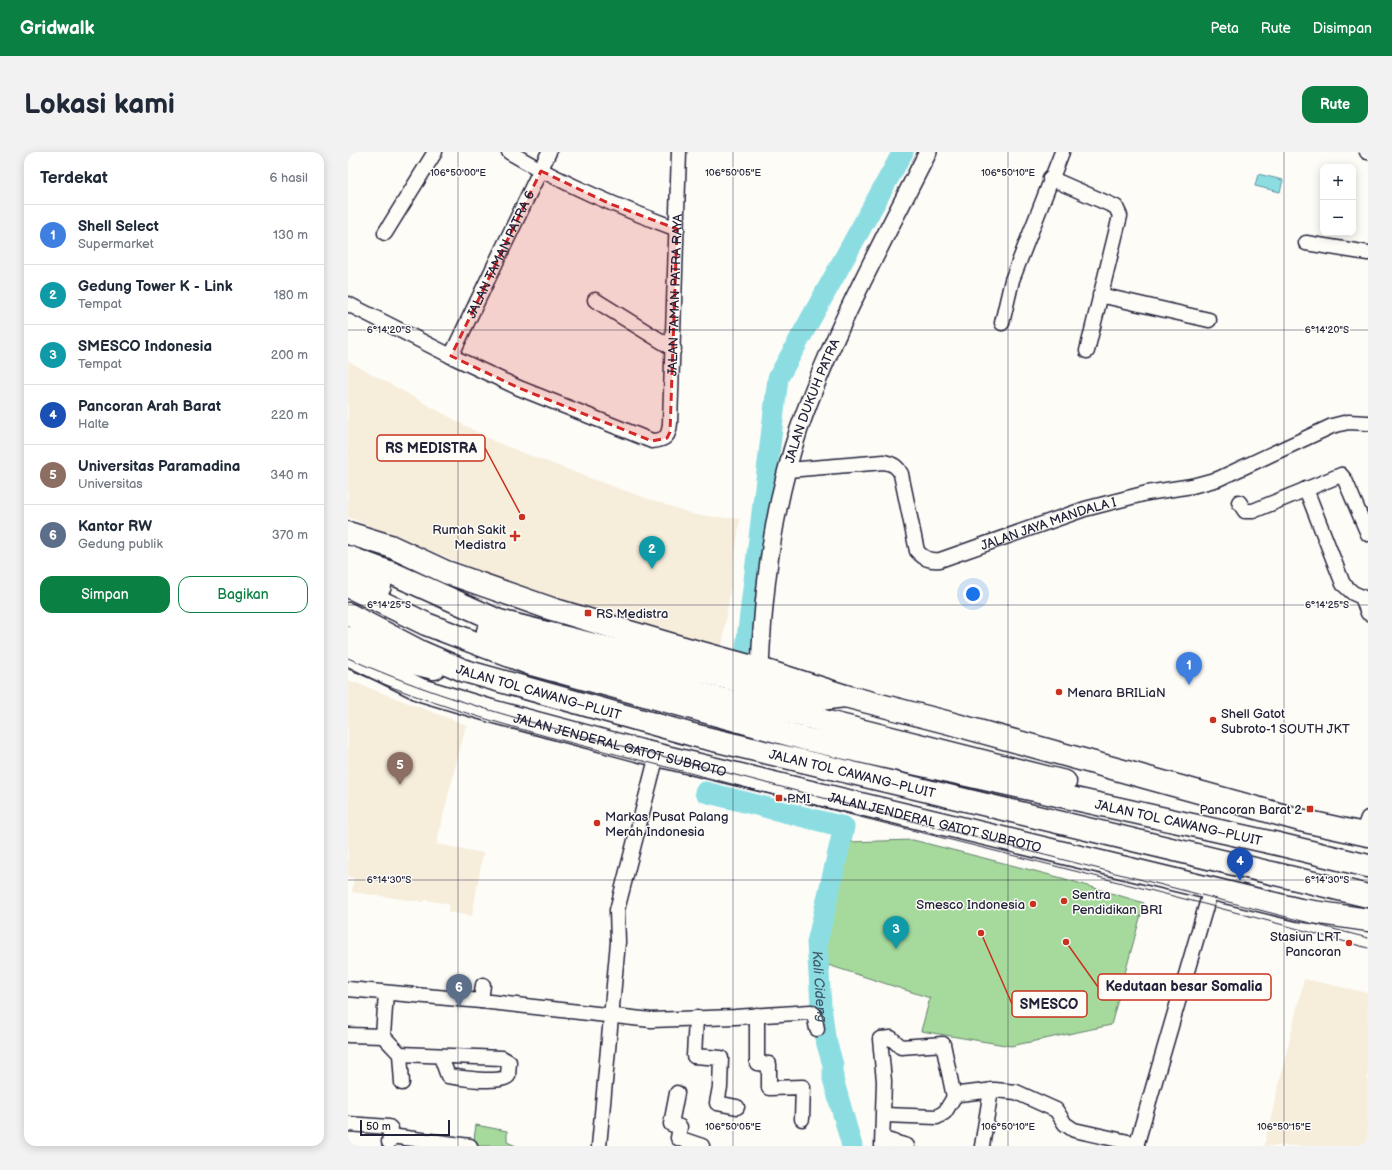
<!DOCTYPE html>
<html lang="id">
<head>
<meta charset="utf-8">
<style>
	:root { --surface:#fff; --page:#f2f2f3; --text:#1f2937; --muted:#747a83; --line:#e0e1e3; --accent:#0b8043 }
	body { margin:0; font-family:"Balsamiq Sans",sans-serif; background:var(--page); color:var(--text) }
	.controls { position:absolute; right:12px; top:12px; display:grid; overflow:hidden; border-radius:8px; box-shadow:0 2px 10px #0003 }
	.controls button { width:36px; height:36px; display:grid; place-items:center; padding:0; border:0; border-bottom:1px solid var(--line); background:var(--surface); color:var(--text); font:20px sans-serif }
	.scale { position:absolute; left:12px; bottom:10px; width:90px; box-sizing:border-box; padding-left:4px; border:2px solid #22223b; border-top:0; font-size:11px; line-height:14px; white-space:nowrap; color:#22223b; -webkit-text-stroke:3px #fdfcf7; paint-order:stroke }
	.you { position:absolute; left:625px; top:442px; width:14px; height:14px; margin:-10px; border:3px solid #fff; border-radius:50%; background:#1a73e8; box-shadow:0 0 0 6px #1a73e833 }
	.badge { display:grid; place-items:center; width:26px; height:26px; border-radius:50%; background:var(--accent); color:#fff; font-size:13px; font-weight:700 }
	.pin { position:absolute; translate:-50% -33px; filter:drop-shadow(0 1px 2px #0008) }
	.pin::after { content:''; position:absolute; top:21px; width:14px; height:12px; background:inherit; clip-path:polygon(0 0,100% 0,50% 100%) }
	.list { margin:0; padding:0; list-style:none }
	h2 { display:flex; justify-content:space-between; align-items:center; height:52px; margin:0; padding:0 16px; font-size:17px }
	h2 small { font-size:13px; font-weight:400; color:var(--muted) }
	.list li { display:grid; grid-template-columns:26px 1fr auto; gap:12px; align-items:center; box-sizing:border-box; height:60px; padding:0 16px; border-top:1px solid var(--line) }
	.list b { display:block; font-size:15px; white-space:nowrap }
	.list p { margin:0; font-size:13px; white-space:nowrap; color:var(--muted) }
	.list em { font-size:13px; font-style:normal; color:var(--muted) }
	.actions { display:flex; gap:8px; padding:12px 16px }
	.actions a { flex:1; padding:9px 0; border:1px solid var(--accent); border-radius:12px; text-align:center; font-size:14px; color:var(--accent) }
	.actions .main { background:var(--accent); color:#fff }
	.map { position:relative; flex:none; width:1020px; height:994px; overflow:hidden; border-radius:12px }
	header { display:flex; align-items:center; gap:24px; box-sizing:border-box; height:56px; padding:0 20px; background:var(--accent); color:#fff }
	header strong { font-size:19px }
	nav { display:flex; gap:22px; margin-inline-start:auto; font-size:14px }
	.intro { display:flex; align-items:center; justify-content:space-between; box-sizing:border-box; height:96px; padding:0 24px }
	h1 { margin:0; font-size:28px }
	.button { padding:10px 18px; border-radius:12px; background:var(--accent); color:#fff; font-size:14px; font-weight:700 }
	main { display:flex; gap:24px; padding:0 24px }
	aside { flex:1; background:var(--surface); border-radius:12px; box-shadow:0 2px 10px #0003 }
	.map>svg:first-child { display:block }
	.built { fill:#f6eddb }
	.green { fill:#a6da9d; stroke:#647e6c }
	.water { fill:#8cdde2; stroke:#62929f }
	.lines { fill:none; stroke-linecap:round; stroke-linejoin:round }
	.river { stroke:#8cdde2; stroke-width:21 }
	.minor-casing { stroke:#22223b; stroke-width:17 }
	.tertiary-casing { stroke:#22223b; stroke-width:20 }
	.primary-casing { stroke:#22223b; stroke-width:25 }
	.trunk-casing { stroke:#22223b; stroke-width:25 }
	.motorway-casing { stroke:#22223b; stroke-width:25 }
	.minor { stroke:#fdfcf7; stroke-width:14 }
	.tertiary { stroke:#fdfcf7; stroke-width:17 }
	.primary { stroke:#fdfcf7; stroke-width:22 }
	.trunk { stroke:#fdfcf7; stroke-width:22 }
	.motorway { stroke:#fdfcf7; stroke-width:22 }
	.tram { stroke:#22223b; stroke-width:1 }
	.marked { fill:#d62828; fill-opacity:0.2; stroke:#d62828; stroke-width:3; stroke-dasharray:8 5; stroke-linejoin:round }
	.ticks { fill:none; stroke:#22223b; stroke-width:1; stroke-opacity:0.45 }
	.poi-dot { fill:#c8321e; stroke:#fdfcf7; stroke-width:1.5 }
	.labels { text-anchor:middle; stroke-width:3; stroke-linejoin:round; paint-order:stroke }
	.street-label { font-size:13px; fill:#22223b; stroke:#fdfcf7 }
	.poi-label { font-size:13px; fill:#22223b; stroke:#fdfcf7; text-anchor:start }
	.water-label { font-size:14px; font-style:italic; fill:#425a6d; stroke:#fdfcf7 }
	.ticks-label { font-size:10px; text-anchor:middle; fill:#22223b; stroke:#fdfcf7; stroke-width:3; stroke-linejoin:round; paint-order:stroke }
	.leader { fill:none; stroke:#c8321e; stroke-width:1.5 }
	.callout-dot { fill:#c8321e; stroke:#fdfcf7; stroke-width:1.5 }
	.callout { fill:#fdfcf7; stroke:#c8321e; stroke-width:1.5 }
	.callout-label { font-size:14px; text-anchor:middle; font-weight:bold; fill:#22223b }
</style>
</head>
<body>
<header>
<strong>Gridwalk</strong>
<nav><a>Peta</a><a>Rute</a><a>Disimpan</a></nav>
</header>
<div class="intro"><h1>Lokasi kami</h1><a class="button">Rute</a></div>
<main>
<aside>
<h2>Terdekat<small>6 hasil</small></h2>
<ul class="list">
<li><span class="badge" style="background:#3f7fe0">1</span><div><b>Shell Select</b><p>Supermarket</p></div><em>130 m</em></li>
<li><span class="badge" style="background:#0f9aa8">2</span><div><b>Gedung Tower K - Link</b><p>Tempat</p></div><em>180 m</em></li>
<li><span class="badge" style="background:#0f9aa8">3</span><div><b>SMESCO Indonesia</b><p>Tempat</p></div><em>200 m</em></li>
<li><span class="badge" style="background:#1a4fb4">4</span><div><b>Pancoran Arah Barat</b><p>Halte</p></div><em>220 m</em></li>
<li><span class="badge" style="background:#8d6e63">5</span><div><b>Universitas Paramadina</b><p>Universitas</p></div><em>340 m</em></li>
<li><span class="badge" style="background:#5c6f8a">6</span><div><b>Kantor RW</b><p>Gedung publik</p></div><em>370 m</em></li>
</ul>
<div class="actions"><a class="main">Simpan</a><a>Bagikan</a></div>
</aside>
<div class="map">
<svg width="1020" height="994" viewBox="0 0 1020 994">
	<rect width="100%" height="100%" fill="#fdfcf7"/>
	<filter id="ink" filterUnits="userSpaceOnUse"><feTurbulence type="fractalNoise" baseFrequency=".025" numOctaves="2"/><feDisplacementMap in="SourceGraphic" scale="8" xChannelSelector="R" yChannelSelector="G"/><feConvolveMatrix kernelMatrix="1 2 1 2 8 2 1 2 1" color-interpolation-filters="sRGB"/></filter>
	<g filter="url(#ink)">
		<!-- built -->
		<g class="built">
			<polygon points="0,209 147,290 255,331 347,363 392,367 373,502 347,487 201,447 0,365"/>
			<polygon points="0,528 118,573 88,692 135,701 124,764 100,760 101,752 77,748 76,750 4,740 6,726 0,725"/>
			<polygon points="956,827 1020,841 1020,994 916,994"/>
		</g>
		<!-- green -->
		<g class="green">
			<polygon points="565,688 714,726 796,751 763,873 663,894 573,879 582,846 474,811 484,747 500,690"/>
			<polygon points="128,973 159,979 159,990 168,994 125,994"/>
		</g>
		<!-- water -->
		<polygon class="water" points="910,22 935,28 932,40 907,34"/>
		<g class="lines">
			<!-- river -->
			<g class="river">
				<polyline points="397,504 430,226 555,0"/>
				<path id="s1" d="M357,640L496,675L469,791L473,853L477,885L485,913V927L504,994"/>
			</g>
			<!-- minor casing -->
			<g class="minor-casing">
				<g id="minor">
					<path d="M161,0C215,32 270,55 329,77"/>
					<polyline points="1019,0 1020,0"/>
					<polyline points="702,26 768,55 772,64 739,199"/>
					<polyline points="37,81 87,0"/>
					<polyline points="958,91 1020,101"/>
					<polyline points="752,143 861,168"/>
					<polyline points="247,148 326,197"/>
					<path id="s2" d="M0,152L103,204L171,236L304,289C318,288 321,284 322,271L331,0"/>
					<polyline points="654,171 664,128 714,0"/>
					<path id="s3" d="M103,204L201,0"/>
					<path id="s4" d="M440,318L536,310C545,312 549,314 553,322L569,399C576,407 582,409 592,408L737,357L799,341L844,334L870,327L984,274L1000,270L1020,271"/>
					<polyline points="958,337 995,432 1005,441 1014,445 1020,461"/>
					<polyline points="891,350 897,359 905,359 993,323 997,328 1020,382"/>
					<polyline points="1014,682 1020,666"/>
					<polyline points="0,837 133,849 303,868 387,865 463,860 466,862 469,877"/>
					<polyline points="38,841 35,884 52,902 54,931"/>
					<polyline points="133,849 135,833"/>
					<polyline points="409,863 409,911 421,912 421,936 455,935 454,967"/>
					<polyline points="348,866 346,904 373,906 372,935 369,951 389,955"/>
					<polyline points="0,883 35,884"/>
					<path d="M52,902L154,906L161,910L160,924C153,932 112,926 100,924L93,905"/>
					<polyline points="329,941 323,972 332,975 330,986 354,994"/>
					<polyline points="536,963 589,965 597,960 606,945 611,942 647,938 668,940 708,958 717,972 726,978 789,992"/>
					<polyline points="0,972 41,975 43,977 41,990"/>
					<polyline points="42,984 122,994"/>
					<polyline points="535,987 559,994"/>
					<polyline points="251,994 270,790 269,758 309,603"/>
					<polyline points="534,994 536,929 532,887 543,886 553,895 595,892 606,945"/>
					<polyline points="634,994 643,938"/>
					<polyline points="788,994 863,737"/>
				</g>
			</g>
			<!-- tertiary casing -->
			<g class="tertiary-casing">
				<g id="tertiary">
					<path id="s5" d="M412,517C415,436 425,354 451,277C485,180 534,91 580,0"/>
				</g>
			</g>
			<!-- primary casing -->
			<g class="primary-casing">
				<polyline id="primary" points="0,405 46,422 151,469 455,545 472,547 497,544"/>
			</g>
			<!-- trunk casing -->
			<g class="trunk-casing">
				<g id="trunk">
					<polyline points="0,381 42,394 98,420 204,457 325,493 412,517 497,544 598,570 952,668 1020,683"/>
					<path id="s6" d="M0,502L73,538L143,559L293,599L952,758L1020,768"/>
				</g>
			</g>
			<!-- motorway casing -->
			<g class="motorway-casing">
				<g id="motorway">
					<polyline points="0,416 32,434"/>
					<path id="s7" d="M0,434L78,472L183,512L457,587L930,692L1020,714"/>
					<path id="s8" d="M0,462L73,500L117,519L345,583L1020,744"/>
					<polyline points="140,479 214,504 377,548 444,561 717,630"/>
					<polyline points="0,486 45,506 86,516"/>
				</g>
			</g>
			<!-- minor -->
			<use href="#minor" class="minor"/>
			<!-- tertiary -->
			<use href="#tertiary" class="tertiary"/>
			<!-- primary -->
			<use href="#primary" class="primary"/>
			<!-- trunk -->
			<use href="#trunk" class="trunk"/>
			<!-- motorway -->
			<use href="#motorway" class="motorway"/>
			<!-- tram -->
			<g class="tram">
				<path d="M0,506C120,560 250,587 376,620C590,677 806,730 1020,786"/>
				<path d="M0,517C115,568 240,594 361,626C580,684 801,735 1020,796"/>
			</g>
		</g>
	</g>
	<!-- marked area -->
	<path class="marked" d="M193,19L260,51L329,77L322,280L319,286L304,289L171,236L103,204Z"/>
	<!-- ticks -->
	<path class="ticks" d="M110,0V994M385,0V994M660,0V994M936,0V994M0,178H1020M0,453H1020M0,728H1020"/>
	<!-- markers -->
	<g class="poi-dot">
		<path d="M165 378h4v4h4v4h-4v4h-4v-4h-4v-4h4z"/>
		<rect x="236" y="457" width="8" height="8" rx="2"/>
		<circle cx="711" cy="540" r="4"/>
		<circle cx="865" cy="568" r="4"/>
		<rect x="427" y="642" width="8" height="8" rx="2"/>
		<rect x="958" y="653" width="8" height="8" rx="2"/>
		<circle cx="249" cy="671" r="4"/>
		<circle cx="716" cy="749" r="4"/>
		<circle cx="685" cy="752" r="4"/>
		<circle cx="1001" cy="791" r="4"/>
	</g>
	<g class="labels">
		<!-- street labels -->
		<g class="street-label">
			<text dy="5" stroke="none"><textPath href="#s3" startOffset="113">JALAN TAMAN PATRA 6</textPath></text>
			<text dy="5" stroke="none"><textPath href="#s2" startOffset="491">JALAN TAMAN PATRA RAYA</textPath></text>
			<text dy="5" stroke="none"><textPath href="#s5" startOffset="275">JALAN DUKUH PATRA</textPath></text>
			<text dy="5" stroke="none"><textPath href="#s4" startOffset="337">JALAN JAYA MANDALA I</textPath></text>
			<text dy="5" stroke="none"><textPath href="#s8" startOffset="207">JALAN TOL CAWANG–PLUIT</textPath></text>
			<text dy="5" stroke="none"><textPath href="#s6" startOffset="288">JALAN JENDERAL GATOT SUBROTO</textPath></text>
			<text dy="5" stroke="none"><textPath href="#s8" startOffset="531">JALAN TOL CAWANG–PLUIT</textPath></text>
			<text dy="5" stroke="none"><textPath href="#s6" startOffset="612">JALAN JENDERAL GATOT SUBROTO</textPath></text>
			<text dy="5" stroke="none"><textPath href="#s7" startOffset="866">JALAN TOL CAWANG–PLUIT</textPath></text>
		</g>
		<!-- poi labels -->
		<g class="poi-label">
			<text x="158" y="382" text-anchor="end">Rumah Sakit<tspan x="158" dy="15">Medistra</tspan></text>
			<text x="248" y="466">RS Medistra</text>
			<text x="719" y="545">Menara BRILiaN</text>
			<text x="873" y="566">Shell Gatot<tspan x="873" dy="15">Subroto-1 SOUTH JKT</tspan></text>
			<text x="439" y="651">PMI</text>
			<text x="954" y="662" text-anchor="end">Pancoran Barat 2</text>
			<text x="257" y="669">Markas Pusat Palang<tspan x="257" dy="15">Merah Indonesia</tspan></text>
			<text x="724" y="747">Sentra<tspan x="724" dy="15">Pendidikan BRI</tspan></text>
			<text x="677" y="757" text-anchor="end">Smesco Indonesia</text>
			<text x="993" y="789" text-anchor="end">Stasiun LRT<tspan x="993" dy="15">Pancoran</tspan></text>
		</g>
		<!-- water labels -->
		<g class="water-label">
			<text dy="5" stroke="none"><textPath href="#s1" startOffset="306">Kali Cideng</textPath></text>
		</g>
	</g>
	<g class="ticks-label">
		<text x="110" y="24">106°50'00"E</text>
		<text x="385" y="24">106°50'05"E</text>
		<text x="660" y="24">106°50'10"E</text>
		<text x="41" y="181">6°14'20"S</text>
		<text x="979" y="181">6°14'20"S</text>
		<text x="41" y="456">6°14'25"S</text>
		<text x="979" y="456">6°14'25"S</text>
		<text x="41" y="731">6°14'30"S</text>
		<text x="979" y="731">6°14'30"S</text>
		<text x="385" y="978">106°50'05"E</text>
		<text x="660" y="978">106°50'10"E</text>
		<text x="936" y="978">106°50'15"E</text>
	</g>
	<!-- callouts -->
	<path class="leader" d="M174 365L137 296M718 790L750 835M633 781L664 852"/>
	<g class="callout-dot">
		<circle cx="174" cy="365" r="4"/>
		<circle cx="718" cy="790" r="4"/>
		<circle cx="633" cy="781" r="4"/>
	</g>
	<g class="callout">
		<rect x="29" y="283" width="108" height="26" rx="4"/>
		<rect x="750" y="822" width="173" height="26" rx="4"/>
		<rect x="664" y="839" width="75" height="26" rx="4"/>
	</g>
	<g class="callout-label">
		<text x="83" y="301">RS MEDISTRA</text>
		<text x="836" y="839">Kedutaan besar Somalia</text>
		<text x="701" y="857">SMESCO</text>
	</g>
</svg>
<div class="controls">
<button>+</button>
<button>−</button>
</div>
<div class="scale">50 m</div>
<div class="you"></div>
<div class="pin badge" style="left:841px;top:533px;background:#3f7fe0">1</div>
<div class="pin badge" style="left:304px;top:417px;background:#0f9aa8">2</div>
<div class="pin badge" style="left:548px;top:797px;background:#0f9aa8">3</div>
<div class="pin badge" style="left:892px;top:729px;background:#1a4fb4">4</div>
<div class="pin badge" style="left:52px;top:633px;background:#8d6e63">5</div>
<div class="pin badge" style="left:111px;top:855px;background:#5c6f8a">6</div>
</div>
</main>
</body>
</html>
